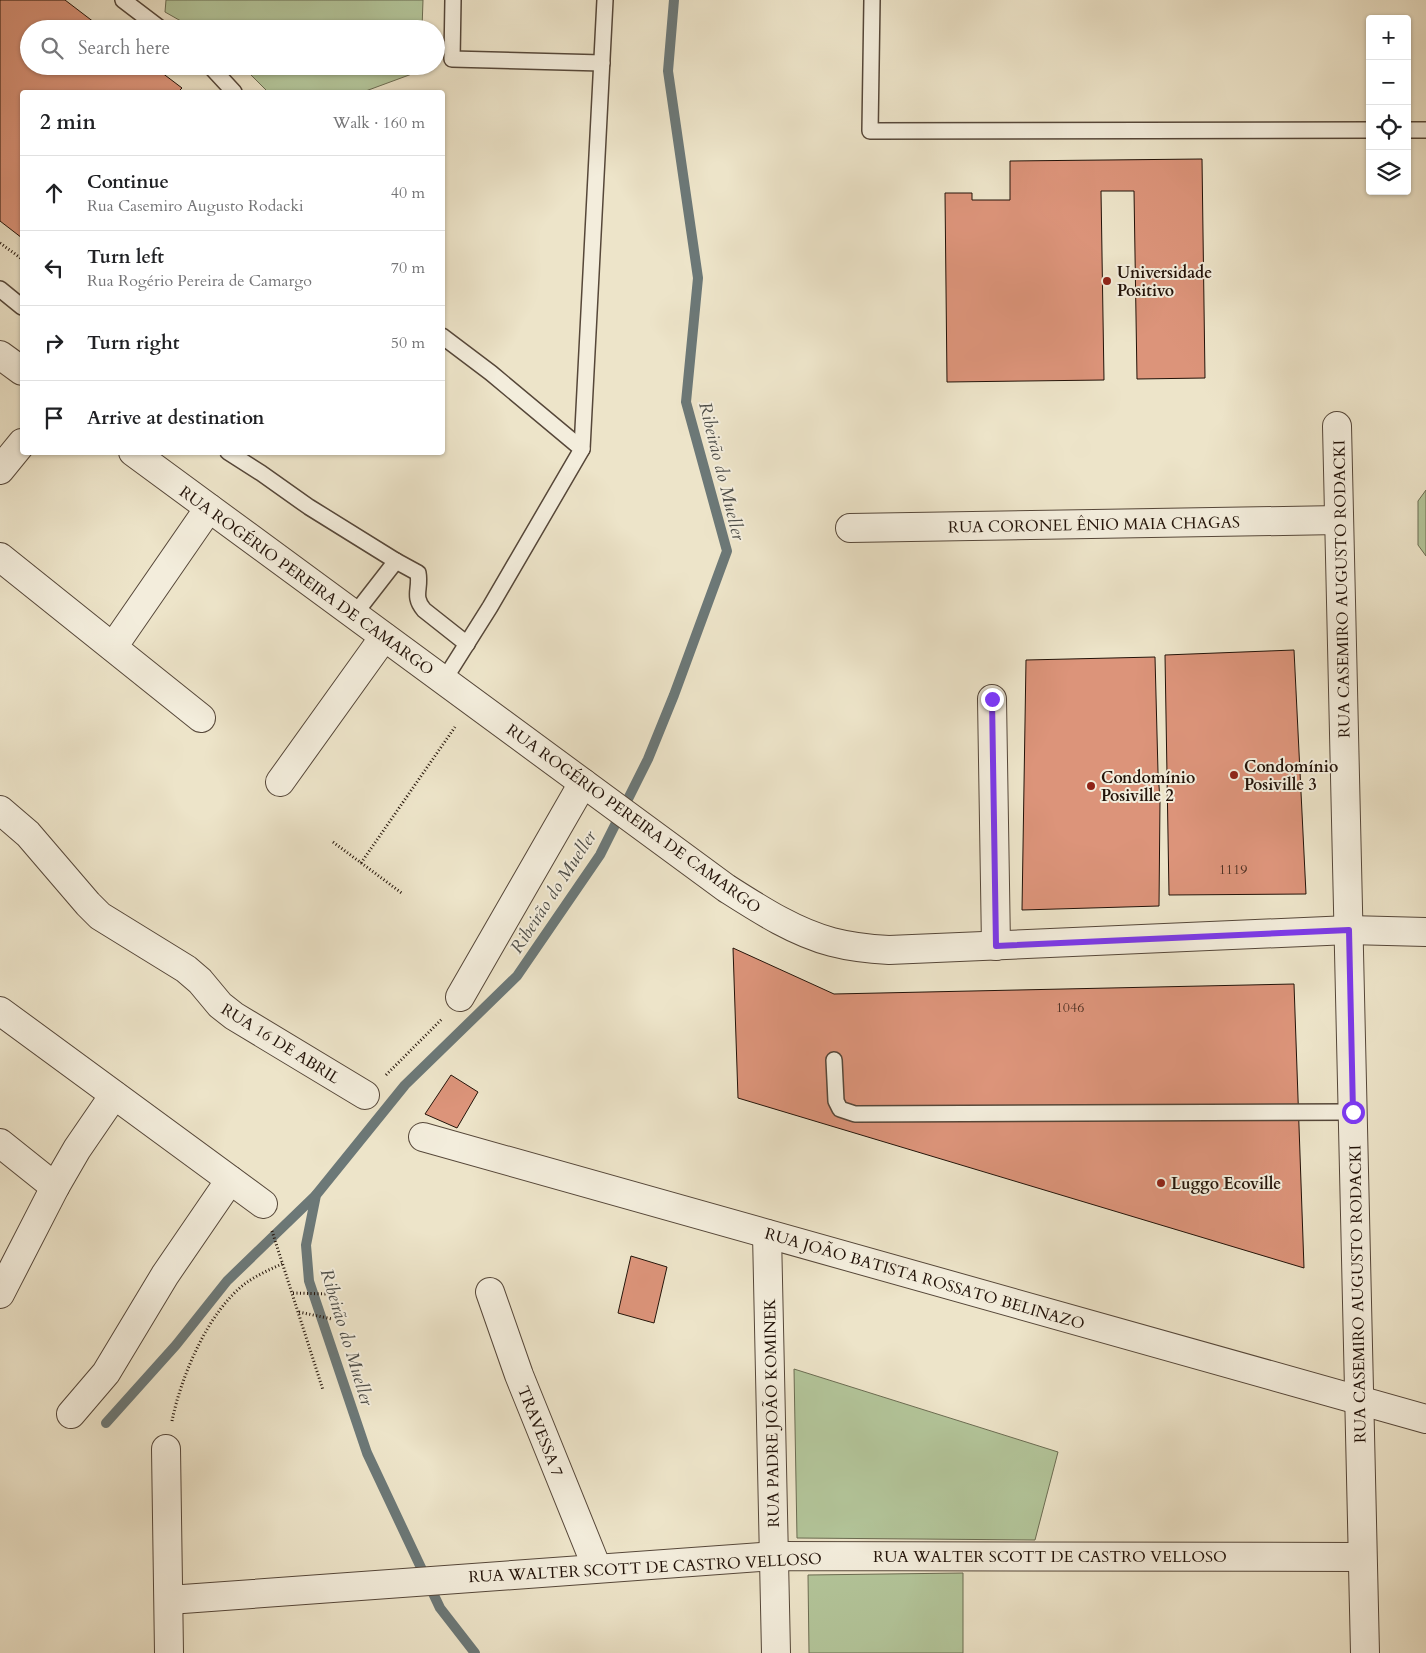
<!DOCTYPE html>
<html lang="en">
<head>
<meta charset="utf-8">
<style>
	:root { --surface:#fff; --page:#f6f6f6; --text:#202124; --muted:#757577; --line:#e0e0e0 }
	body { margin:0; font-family:Cardo,serif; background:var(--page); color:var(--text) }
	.controls { position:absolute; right:15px; top:15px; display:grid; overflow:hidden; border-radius:5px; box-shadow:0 1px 4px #0004 }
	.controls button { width:45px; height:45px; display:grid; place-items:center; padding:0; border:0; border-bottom:1px solid var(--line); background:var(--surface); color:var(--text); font:25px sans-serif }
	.stop { position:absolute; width:15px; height:15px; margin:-11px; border:4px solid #7c3aed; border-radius:50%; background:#fff }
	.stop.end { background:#7c3aed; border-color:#fff; box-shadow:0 1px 5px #0008 }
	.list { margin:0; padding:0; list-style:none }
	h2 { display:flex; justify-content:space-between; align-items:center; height:65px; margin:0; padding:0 20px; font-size:21px }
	h2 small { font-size:16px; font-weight:400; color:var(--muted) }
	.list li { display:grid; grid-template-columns:32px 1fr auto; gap:15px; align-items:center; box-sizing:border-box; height:75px; padding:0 20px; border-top:1px solid var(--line) }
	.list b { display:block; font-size:19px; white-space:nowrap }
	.list p { margin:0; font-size:16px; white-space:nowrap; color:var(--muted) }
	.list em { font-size:16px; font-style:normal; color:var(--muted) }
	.icon { flex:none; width:28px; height:28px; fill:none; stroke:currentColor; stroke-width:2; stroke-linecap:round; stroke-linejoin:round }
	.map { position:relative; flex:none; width:1426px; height:1653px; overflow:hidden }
	.search { position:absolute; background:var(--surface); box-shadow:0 1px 4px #0004; left:20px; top:20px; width:425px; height:55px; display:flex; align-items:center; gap:12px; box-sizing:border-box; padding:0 18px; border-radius:28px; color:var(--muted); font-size:19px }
	.panel { position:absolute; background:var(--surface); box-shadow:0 1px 4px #0004; left:20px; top:90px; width:425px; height:365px; border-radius:5px }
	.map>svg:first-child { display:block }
	.green { fill:#b3c59a; stroke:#6b6c52 }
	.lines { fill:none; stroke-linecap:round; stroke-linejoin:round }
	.stream { stroke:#6c7877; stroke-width:10 }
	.building { fill:#dc947a; stroke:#231309 }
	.lane-casing { stroke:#564739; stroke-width:18 }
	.street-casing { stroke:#564739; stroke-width:30 }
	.path { stroke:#231309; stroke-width:3; stroke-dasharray:1 2.5; stroke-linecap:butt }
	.lane { stroke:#f3eddc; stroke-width:15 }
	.street { stroke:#f3eddc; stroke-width:28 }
	.route { stroke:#7c3aed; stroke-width:6 }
	.poi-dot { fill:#8f2418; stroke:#f3eddc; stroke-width:2 }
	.labels { text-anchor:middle; stroke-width:4; stroke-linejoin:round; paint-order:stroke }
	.number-label { font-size:14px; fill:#513325 }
	.poi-label { font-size:16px; font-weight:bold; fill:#231309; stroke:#f3eddc; text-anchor:start }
	.street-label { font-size:16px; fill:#231309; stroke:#f3eddc }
	.water-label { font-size:18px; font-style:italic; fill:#4e4e49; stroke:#f3eddc }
</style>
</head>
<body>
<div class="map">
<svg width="1426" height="1653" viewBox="0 0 1426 1653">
	<rect width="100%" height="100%" fill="#ede4c9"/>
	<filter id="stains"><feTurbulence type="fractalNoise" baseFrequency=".004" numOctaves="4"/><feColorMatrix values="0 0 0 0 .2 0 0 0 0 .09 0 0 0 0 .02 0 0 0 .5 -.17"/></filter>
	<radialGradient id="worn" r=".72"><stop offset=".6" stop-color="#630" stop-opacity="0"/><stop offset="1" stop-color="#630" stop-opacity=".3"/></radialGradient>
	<!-- green -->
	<g class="green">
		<polygon points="166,0 423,0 422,29 195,29 165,12"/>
		<polygon points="242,66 421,66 420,71 363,92 268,92"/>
		<polygon points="1426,490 1426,556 1418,545 1418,501"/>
		<polygon points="794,1369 1058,1452 1035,1540 797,1538"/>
		<polygon points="963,1573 963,1653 809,1653 808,1575"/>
	</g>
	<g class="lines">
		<!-- stream -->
		<g class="stream">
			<polyline points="106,1423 176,1345 227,1281 316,1195"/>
			<polyline points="475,1653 440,1608 367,1453 309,1281 306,1245 316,1195 405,1085 517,976 600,855 648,759 674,695 727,551 686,402 698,278 668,71 674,0"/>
		</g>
	</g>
	<!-- building -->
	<g class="building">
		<polygon points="0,0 65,0 103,29 29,29 29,66 153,66 182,88 178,92 22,92 22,238 0,221"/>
		<polygon points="1202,159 1205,378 1137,379 1134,191 1101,191 1104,380 947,382 945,193 972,193 972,200 1010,200 1010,161"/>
		<polygon points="1294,650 1306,894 1169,895 1165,655"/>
		<polygon points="1155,657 1158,772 1160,800 1159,906 1022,910 1026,660"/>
		<polygon points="733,948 834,994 1294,984 1304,1268 738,1098"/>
		<polygon points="451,1075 478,1092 457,1128 425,1114"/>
		<polygon points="631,1256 667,1267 654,1323 618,1313"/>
	</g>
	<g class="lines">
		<!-- lane casing -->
		<g class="lane-casing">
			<g id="lane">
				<polyline points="123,0 161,29"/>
				<polyline points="453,0 452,59 602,63"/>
				<polyline points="872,0 870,131 1370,130"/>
				<polyline points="210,66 234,92"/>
				<polyline points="1407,130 1426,130"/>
				<polyline points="0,289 22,307"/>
				<polyline points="442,336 491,373 582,449 490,607 444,680"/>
				<polyline points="582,449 605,0"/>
				<polyline points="228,452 261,473 309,507 396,561 354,615"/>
				<path d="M396,561L418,573C421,589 412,596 424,610L467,644"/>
				<polyline points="834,1060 836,1101 840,1109 855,1114 1353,1112"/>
			</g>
		</g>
		<!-- street casing -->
		<g class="street-casing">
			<g id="street">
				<polyline points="0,355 22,371"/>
				<polyline points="1337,426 1365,1653"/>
				<path d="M133,452L726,888C759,909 794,932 832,942C851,947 870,949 889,950L1349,930L1426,932"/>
				<polyline points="0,470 22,443"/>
				<polyline points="850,528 1339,520"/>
				<polyline points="0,557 201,718"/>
				<polyline points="113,647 209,508"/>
				<polyline points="992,699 996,946"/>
				<polyline points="280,782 384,637"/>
				<polyline points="0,810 28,834 88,904 100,916 186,969 200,981 220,1005 234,1016 365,1095"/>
				<polyline points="460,997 583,783"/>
				<polyline points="0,1011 263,1204"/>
				<polyline points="423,1137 1426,1419"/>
				<polyline points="0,1143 55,1187"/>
				<polyline points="767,1234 776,1653"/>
				<polyline points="490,1292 519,1375 597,1568"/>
				<polyline points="0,1294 55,1187 77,1149 114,1095"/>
				<polyline points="71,1414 106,1373 165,1275 230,1180"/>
				<polyline points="166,1449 169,1653"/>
				<polyline points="169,1600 774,1556 1362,1557"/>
			</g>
		</g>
		<!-- path -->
		<g class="path">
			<polyline points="0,243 22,259"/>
			<polyline points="333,842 403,894"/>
			<polyline points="361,863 455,727"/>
			<polyline points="386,1075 442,1019"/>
			<polyline points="272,1231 323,1390"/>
			<polyline points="293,1293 327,1294"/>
			<polyline points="299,1312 332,1319"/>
			<path d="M172,1421C181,1376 209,1310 246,1283C257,1275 271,1269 284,1263"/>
		</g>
		<!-- lane -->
		<use href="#lane" class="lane"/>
		<!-- street -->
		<use href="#street" class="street"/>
	</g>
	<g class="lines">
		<!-- route -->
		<polyline class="route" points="992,699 996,946 1349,930 1353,1112"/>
	</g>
	<!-- markers -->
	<g class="poi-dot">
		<circle cx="1107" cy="281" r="5"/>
		<circle cx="1234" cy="775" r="5"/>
		<circle cx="1091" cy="786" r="5"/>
		<circle cx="1161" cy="1183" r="5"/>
	</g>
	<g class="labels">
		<!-- number labels -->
		<g class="number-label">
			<text x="1233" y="874">1119</text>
			<text x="1070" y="1012">1046</text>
		</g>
		<!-- poi labels -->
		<g class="poi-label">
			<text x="1117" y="278">Universidade<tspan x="1117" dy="18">Positivo</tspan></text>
			<text x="1244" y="772">Condomínio<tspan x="1244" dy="18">Posiville 3</tspan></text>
			<text x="1101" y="783">Condomínio<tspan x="1101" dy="18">Posiville 2</tspan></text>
			<text x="1171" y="1189">Luggo Ecoville</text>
		</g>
		<!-- street labels -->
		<g class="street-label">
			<text transform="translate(1094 524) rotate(-1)" y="6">RUA CORONEL ÊNIO MAIA CHAGAS</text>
			<text transform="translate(307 580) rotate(36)" y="6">RUA ROGÉRIO PEREIRA DE CAMARGO</text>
			<text transform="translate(1341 589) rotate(-91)" y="6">RUA CASEMIRO AUGUSTO RODACKI</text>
			<text transform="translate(634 818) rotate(36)" y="6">RUA ROGÉRIO PEREIRA DE CAMARGO</text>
			<text transform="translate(281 1043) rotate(32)" y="6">RUA 16 DE ABRIL</text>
			<text transform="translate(925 1278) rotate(16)" y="6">RUA JOÃO BATISTA ROSSATO BELINAZO</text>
			<text transform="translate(1357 1294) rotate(-91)" y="6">RUA CASEMIRO AUGUSTO RODACKI</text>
			<text transform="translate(771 1413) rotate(-91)" y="6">RUA PADRE JOÃO KOMINEK</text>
			<text transform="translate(541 1431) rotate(68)" y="6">TRAVESSA 7</text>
			<text x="1050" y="1562">RUA WALTER SCOTT DE CASTRO VELLOSO</text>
			<text transform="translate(645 1567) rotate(-3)" y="6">RUA WALTER SCOTT DE CASTRO VELLOSO</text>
		</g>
		<!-- water labels -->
		<g class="water-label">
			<text transform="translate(722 471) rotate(76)" y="6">Ribeirão do Mueller</text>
			<text transform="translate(553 892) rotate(-57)" y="6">Ribeirão do Mueller</text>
			<text transform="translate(347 1337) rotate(73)" y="6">Ribeirão do Mueller</text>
		</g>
	</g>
	<rect width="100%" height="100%" filter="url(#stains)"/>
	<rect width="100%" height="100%" fill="url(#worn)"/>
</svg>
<div class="controls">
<button>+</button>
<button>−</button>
<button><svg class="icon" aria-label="locate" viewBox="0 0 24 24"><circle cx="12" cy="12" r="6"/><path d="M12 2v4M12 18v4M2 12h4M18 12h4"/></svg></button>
<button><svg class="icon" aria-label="layers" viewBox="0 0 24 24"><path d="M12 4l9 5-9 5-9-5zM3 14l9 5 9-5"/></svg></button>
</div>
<div class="stop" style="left:1353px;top:1112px"></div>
<div class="stop end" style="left:992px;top:699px"></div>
<div class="search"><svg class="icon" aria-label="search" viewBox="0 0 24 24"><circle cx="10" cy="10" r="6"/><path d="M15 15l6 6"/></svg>Search here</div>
<section class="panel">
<h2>2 min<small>Walk · 160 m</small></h2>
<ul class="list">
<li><svg class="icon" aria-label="ahead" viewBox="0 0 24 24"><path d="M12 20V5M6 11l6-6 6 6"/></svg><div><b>Continue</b><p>Rua Casemiro Augusto Rodacki</p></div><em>40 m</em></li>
<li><svg class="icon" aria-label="left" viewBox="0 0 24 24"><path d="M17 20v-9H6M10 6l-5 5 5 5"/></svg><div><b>Turn left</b><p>Rua Rogério Pereira de Camargo</p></div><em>70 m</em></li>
<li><svg class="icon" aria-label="right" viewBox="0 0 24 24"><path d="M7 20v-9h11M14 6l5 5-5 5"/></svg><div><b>Turn right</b></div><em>50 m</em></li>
<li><svg class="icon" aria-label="arrive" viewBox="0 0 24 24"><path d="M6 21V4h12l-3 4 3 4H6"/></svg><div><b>Arrive at destination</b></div></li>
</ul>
</section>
</div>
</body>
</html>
